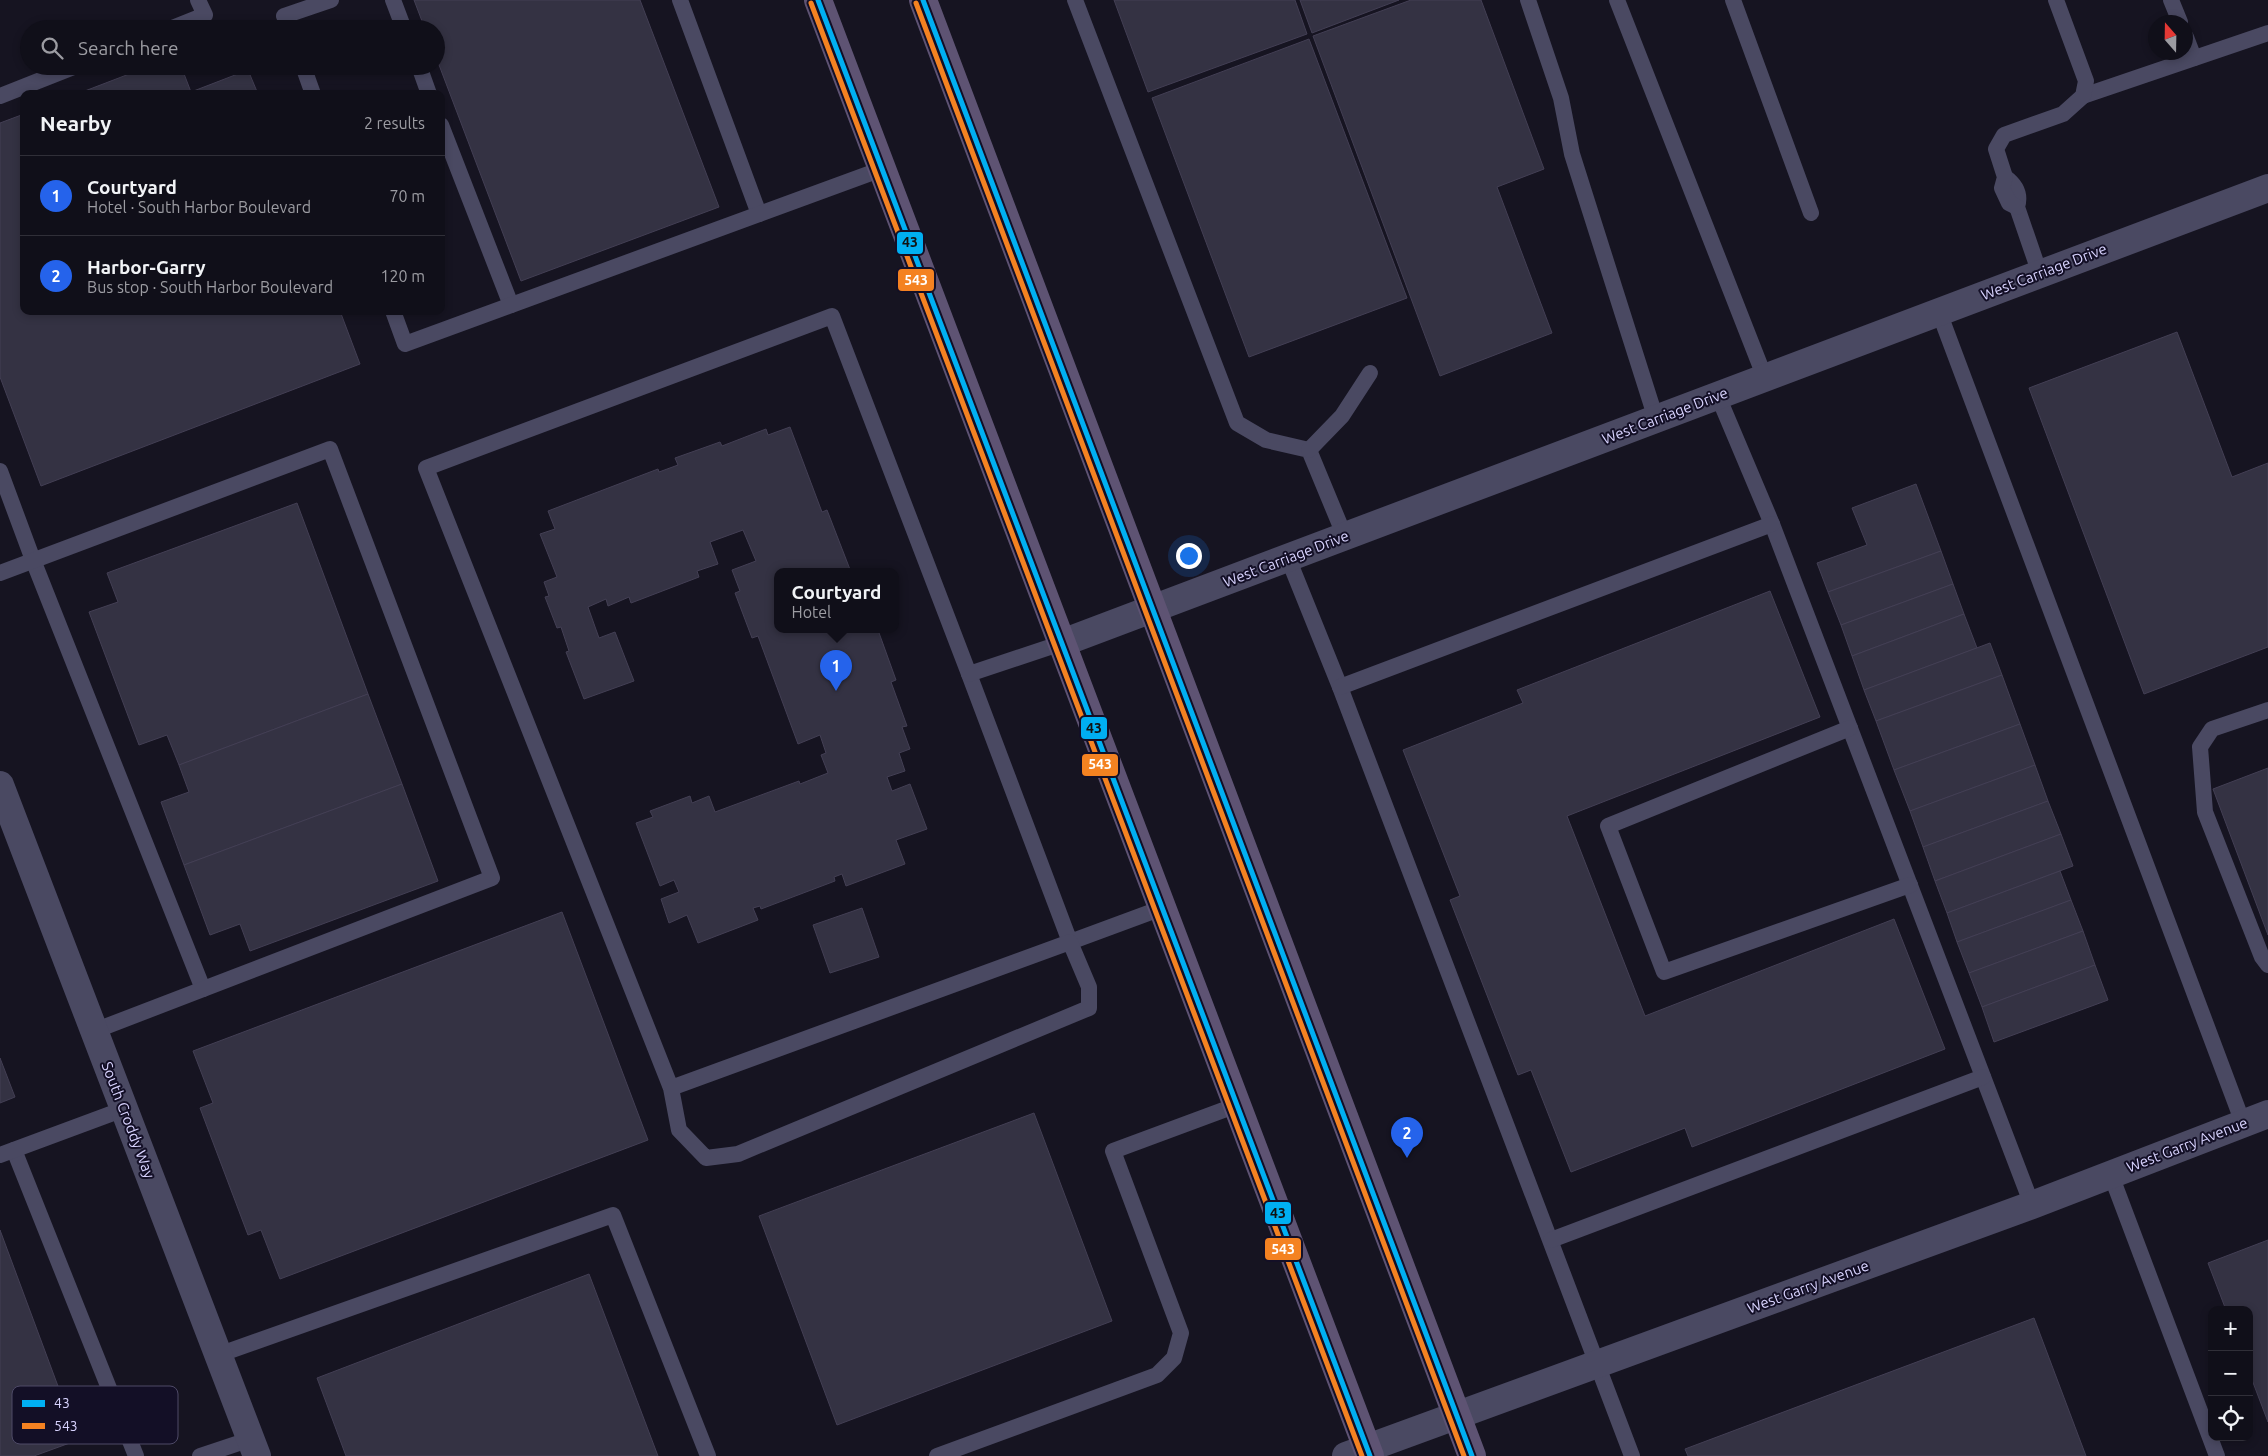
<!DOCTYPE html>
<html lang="en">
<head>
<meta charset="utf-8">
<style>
	:root { --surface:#100f19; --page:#191822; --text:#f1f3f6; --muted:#9c9ca2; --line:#302f38; --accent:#2563eb }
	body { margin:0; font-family:Ubuntu,sans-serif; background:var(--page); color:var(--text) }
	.controls { position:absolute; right:15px; bottom:15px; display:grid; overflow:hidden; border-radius:10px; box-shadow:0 2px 8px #0003 }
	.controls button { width:45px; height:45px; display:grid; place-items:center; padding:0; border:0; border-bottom:1px solid var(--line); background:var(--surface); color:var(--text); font:25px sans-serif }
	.compass { position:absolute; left:2148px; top:15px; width:45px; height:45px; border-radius:50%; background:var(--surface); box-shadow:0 2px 8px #0003; rotate:340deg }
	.you { position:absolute; left:1188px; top:555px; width:18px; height:18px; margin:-12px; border:4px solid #fff; border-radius:50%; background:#1a73e8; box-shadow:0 0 0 8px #1a73e833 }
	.badge { display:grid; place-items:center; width:32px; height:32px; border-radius:50%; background:var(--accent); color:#fff; font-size:16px; font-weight:700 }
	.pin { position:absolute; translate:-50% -41px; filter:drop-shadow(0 1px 2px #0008) }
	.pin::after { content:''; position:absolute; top:26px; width:18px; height:15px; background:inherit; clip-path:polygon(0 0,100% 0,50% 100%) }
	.popup { position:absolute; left:774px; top:568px; width:125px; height:65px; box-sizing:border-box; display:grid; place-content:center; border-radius:10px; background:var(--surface); filter:drop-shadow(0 1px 4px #0005); font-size:16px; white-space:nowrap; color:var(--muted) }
	.popup b { font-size:19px; color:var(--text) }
	.popup::after { content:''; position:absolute; left:50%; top:100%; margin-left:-10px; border:10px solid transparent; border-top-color:var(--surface) }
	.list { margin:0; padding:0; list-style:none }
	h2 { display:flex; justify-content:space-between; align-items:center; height:65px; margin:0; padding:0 20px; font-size:21px }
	h2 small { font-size:16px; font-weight:400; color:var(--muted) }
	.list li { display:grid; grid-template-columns:32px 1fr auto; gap:15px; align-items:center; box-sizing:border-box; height:80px; padding:0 20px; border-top:1px solid var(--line) }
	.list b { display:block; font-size:19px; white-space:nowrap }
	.list p { margin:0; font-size:16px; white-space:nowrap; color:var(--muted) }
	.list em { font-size:16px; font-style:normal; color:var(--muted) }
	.icon { flex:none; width:28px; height:28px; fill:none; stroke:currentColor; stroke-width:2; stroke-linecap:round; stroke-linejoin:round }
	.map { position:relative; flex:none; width:2268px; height:1456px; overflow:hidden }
	.search { position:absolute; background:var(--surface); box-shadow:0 2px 8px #0003; left:20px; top:20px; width:425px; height:55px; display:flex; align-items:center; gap:12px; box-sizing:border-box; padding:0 18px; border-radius:28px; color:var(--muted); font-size:19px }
	.panel { position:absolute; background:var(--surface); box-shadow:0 2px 8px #0003; left:20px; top:90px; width:425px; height:225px; border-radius:10px }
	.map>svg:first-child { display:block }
	.building { fill:#343243; stroke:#433f54 }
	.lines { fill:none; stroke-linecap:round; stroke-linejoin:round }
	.lane { stroke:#4a4962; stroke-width:16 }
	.street { stroke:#4a4962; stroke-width:28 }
	.primary { stroke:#5e5373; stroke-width:28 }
	.bus-1-casing { stroke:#130f26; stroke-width:9 }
	.bus-2-casing { stroke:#130f26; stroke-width:9 }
	.bus-1 { stroke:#00aff2; stroke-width:5 }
	.bus-2 { stroke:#f48221; stroke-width:5 }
	.labels { text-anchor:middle; stroke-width:4; stroke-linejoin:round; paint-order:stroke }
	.street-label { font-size:15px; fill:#d9d4ff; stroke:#130f26 }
	.key { fill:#130f26; stroke:#4e4a67; stroke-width:1 }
	.key-label { font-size:14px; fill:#d9d4ff }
	.line-badge { stroke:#130f26; stroke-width:2 }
	.badge-label { font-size:14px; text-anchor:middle; font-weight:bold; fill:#fff }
	.pale-badge-label { font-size:14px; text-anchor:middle; font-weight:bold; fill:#111 }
</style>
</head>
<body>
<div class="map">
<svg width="2268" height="1456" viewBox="0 0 2268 1456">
	<rect width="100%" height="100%" fill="#161421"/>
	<!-- building -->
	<g class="building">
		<polygon points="414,0 640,0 719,207 521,281 436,57 436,29 425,29"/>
		<polygon points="1114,0 1295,0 1307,34 1148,92"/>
		<polygon points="1300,0 1399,0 1312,33"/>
		<polygon points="1411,0 1481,0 1544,169 1497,187 1552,333 1440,376 1313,36"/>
		<polygon points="1309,39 1407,298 1249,357 1152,98"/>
		<polygon points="150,66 181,66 191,92 248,70 258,94 77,94"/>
		<polygon points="24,114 24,311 340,311 360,364 41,486 0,377 0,123"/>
		<polygon points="2177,332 2232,477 2268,463 2268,647 2144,694 2029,388"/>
		<polygon points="790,427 822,512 827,510 851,572 777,572 777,630 878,630 896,680 891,682 907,726 902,727 910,749 899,753 905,771 887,777 892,791 910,784 927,829 896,840 905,864 846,886 842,874 834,877 835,881 761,909 760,906 753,908 758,920 698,943 687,915 669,923 661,899 679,892 674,880 660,886 636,823 653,817 650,811 690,796 692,803 709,796 715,812 799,781 800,784 828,773 821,755 826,753 820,735 798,744 758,636 752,638 735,593 740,591 732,570 756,561 743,530 710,542 718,564 697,571 699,577 631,603 629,597 608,606 606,599 588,607 599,638 615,632 634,681 584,699 566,652 569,651 561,627 557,628 545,597 549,596 544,582 557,577 540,534 555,529 548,511 658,469 659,472 678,465 675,458 720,442 722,446 766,429 768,435"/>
		<polygon points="1916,484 1941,551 1828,592 1817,563 1867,545 1852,508"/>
		<polygon points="297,503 368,694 179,765 167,735 139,745 89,612 118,602 107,573"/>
		<polygon points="1941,551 1953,584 1841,625 1828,592"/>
		<polygon points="1953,584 1964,614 1852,656 1841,625"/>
		<polygon points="1770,591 1820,717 1567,816 1645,1016 1894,919 1945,1049 1692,1147 1685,1128 1571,1172 1531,1070 1518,1075 1450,900 1460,896 1403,750 1523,703 1517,690"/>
		<polygon points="1964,614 1977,648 1864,690 1852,656"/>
		<polygon points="1990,643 2002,675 1876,721 1864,690"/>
		<polygon points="2002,675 2020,724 1894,770 1876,721"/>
		<polygon points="368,694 402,784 184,865 161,802 189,792 179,765"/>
		<polygon points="2020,724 2035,765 1910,811 1894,770"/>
		<polygon points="2035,765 2048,801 1923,847 1910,811"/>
		<polygon points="2268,768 2268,935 2213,789"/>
		<polygon points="402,784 438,881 250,951 240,924 210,935 184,865"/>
		<polygon points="2048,801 2061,834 1935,881 1923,847"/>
		<polygon points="2061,834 2073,866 1947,913 1935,881"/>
		<polygon points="2060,871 2071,900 1957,942 1947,913"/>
		<polygon points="2071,900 2083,931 1969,973 1957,942"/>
		<polygon points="862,908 879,957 830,973 813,925"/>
		<polygon points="562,912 648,1140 280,1279 261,1230 248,1235 200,1108 213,1103 193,1051"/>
		<polygon points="2083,931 2095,965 1982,1007 1969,973"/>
		<polygon points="2095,965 2108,1000 1994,1042 1982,1007"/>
		<polygon points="0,1058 15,1097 0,1103"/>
		<polygon points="1034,1113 1112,1321 837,1425 759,1216"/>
		<polygon points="0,1230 78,1440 34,1456 0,1456"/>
		<polygon points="2268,1240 2268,1422 2249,1372 2249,1310 2226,1310 2208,1263"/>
		<polygon points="589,1274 658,1456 346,1456 317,1378"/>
		<polygon points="2034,1318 2086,1456 1688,1456 1685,1449"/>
	</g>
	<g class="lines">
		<!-- lane -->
		<g class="lane">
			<polyline points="393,0 404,29"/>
			<polyline points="680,0 759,214"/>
			<polyline points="1075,0 1237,423 1266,440 1309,450 1345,537"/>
			<polyline points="1528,0 1561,98 1572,154 1656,419"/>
			<polyline points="1617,0 1765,378"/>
			<polyline points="1733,0 1811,213"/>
			<polyline points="2171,0 2180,22"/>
			<polyline points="170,29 205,15 198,0"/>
			<polyline points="289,29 284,16 331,0"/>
			<polyline points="2186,37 2194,58"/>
			<polyline points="303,66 313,94"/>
			<polyline points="419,66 429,94"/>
			<polyline points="0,96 76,66"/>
			<polyline points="2083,96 2268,33"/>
			<polyline points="441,125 511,305"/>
			<path d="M2005,177C2016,185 2021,194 2017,207L2040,274"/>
			<polyline points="2017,207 2009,203 2002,188 2005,177 1996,149 2004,135 2063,114 2083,96 2086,81 2056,0"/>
			<polyline points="393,311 405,344 882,169"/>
			<polyline points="1939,312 2243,1123"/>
			<polyline points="1718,396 1772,524 2032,1205"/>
			<polyline points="1309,450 1342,416 1370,373"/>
			<polyline points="0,471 33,560 203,989"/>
			<polyline points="1288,558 1340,687 1632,1456"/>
			<polyline points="0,573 330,449 492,878 94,1031"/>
			<polyline points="969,674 1070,942 1162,908"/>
			<polyline points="1340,687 1772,524"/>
			<polyline points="2268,710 2212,729 2200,747 2205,812 2262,957 2268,965"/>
			<polyline points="1850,728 1608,826 1664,972 1910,885"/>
			<polyline points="671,1088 679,1130 706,1158 738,1154 1089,1008 1089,987 1070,942 671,1088 426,468 832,316 969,674 1062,643"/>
			<polyline points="14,1150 136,1456"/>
			<polyline points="0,1155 124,1109"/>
			<polyline points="2111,1175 2217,1456"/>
			<polyline points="1551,1240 1983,1077"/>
			<polyline points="218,1355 613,1215 708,1456"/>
			<polyline points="200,1456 251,1439"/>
			<polyline points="937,1456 1157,1375 1174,1358 1181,1333 1113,1151 1237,1105"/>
		</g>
		<!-- street -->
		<g class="street">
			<polyline points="1062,643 2268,188"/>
			<polyline points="0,785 257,1456"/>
			<polyline points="1346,1456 2032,1205 2268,1114"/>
		</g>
		<!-- primary -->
		<g class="primary">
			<polyline points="818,0 1370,1456"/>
			<polyline points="923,0 1472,1456"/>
		</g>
		<!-- bus-1 casing -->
		<g class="bus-1-casing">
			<g id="bus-1">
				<polyline points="818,0 1370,1456"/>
				<polyline points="923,0 1472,1456"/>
			</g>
		</g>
		<!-- bus-2 casing -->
		<g class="bus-2-casing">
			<g id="bus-2">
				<polyline points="811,3 1362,1456"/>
				<polyline points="916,3 1464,1456"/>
			</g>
		</g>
		<!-- bus-1 -->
		<use href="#bus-1" class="bus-1"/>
		<!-- bus-2 -->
		<use href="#bus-2" class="bus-2"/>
	</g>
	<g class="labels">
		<!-- street labels -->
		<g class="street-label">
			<text transform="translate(2044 272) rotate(-21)" y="5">West Carriage Drive</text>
			<text transform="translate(1665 416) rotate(-21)" y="5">West Carriage Drive</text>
			<text transform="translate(1286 559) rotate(-21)" y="5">West Carriage Drive</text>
			<text transform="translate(128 1120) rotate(69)" y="5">South Croddy Way</text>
			<text transform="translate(2187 1145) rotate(-21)" y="5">West Garry Avenue</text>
			<text transform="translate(1808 1287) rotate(-20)" y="5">West Garry Avenue</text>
		</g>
	</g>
	<!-- legend -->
	<rect x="12" y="1386" width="166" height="58" rx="8" class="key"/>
	<rect x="22" y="1400" width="23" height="7" fill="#00aff2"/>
	<rect x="22" y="1423" width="23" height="6" fill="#f48221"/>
	<g class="key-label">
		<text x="54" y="1408">43</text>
		<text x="54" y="1431">543</text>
	</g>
	<g class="line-badge">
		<rect x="896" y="231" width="28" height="24" rx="5" fill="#00aff2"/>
		<rect x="897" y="268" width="38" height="24" rx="5" fill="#f48221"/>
		<rect x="1080" y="716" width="28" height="24" rx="5" fill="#00aff2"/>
		<rect x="1081" y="753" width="38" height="24" rx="5" fill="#f48221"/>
		<rect x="1264" y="1201" width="28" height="24" rx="5" fill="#00aff2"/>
		<rect x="1264" y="1237" width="38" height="24" rx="5" fill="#f48221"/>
	</g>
	<g class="badge-label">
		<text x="916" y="285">543</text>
		<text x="1100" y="769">543</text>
		<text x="1283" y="1254">543</text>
	</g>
	<g class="pale-badge-label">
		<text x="910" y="247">43</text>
		<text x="1094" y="733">43</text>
		<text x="1278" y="1218">43</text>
	</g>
</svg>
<div class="controls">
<button>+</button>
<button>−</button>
<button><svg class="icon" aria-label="locate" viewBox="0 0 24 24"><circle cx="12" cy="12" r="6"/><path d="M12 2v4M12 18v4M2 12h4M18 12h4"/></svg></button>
</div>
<svg class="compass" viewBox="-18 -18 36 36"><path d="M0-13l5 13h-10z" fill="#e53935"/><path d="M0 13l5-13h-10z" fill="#9c9ca2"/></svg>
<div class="you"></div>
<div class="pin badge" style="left:836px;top:691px">1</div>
<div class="popup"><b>Courtyard</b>Hotel</div>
<div class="pin badge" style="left:1407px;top:1158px">2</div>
<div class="search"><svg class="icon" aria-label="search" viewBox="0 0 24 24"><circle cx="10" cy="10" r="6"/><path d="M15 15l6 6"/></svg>Search here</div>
<section class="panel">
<h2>Nearby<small>2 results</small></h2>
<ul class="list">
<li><span class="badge">1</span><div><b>Courtyard</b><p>Hotel · South Harbor Boulevard</p></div><em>70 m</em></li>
<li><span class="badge">2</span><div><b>Harbor-Garry</b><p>Bus stop · South Harbor Boulevard</p></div><em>120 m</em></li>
</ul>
</section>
</div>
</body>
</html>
